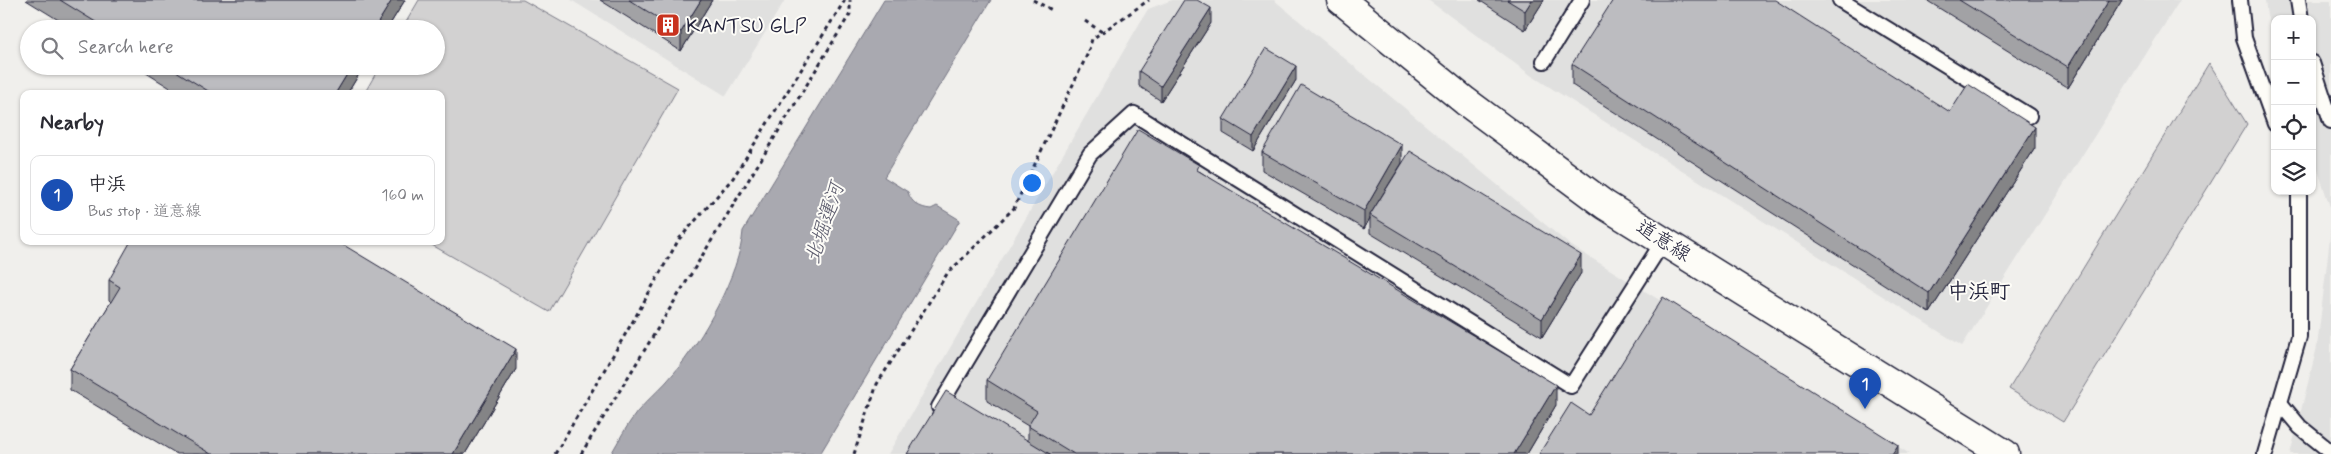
<!DOCTYPE html>
<html lang="en">
<head>
<meta charset="utf-8">
<style>
	:root { --surface:#fff; --page:#f2f2f3; --text:#2b2b33; --muted:#7c7c81; --line:#e1e1e2; --accent:#7c3aed }
	body { margin:0; font-family:Mynerve,"Klee One",sans-serif; background:var(--page); color:var(--text) }
	.controls { position:absolute; right:15px; top:15px; display:grid; overflow:hidden; border-radius:10px; box-shadow:0 1px 4px #0004 }
	.controls button { width:45px; height:45px; display:grid; place-items:center; padding:0; border:0; border-bottom:1px solid var(--line); background:var(--surface); color:var(--text); font:25px sans-serif }
	.you { position:absolute; left:1031px; top:182px; width:18px; height:18px; margin:-12px; border:4px solid #fff; border-radius:50%; background:#1a73e8; box-shadow:0 0 0 8px #1a73e833 }
	.badge { display:grid; place-items:center; width:32px; height:32px; border-radius:50%; background:var(--accent); color:#fff; font-size:16px; font-weight:700 }
	.pin { position:absolute; translate:-50% -41px; filter:drop-shadow(0 1px 2px #0008) }
	.pin::after { content:''; position:absolute; top:26px; width:18px; height:15px; background:inherit; clip-path:polygon(0 0,100% 0,50% 100%) }
	.list { margin:0; padding:0; list-style:none }
	h2 { display:flex; justify-content:space-between; align-items:center; height:65px; margin:0; padding:0 20px; font-size:21px }
	h2 small { font-size:16px; font-weight:400; color:var(--muted) }
	.list li { display:grid; grid-template-columns:32px 1fr auto; gap:15px; align-items:center; box-sizing:border-box; height:80px; margin:0 10px 10px; padding:0 10px; border:1px solid var(--line); border-radius:10px }
	.list b { display:block; font-size:19px; white-space:nowrap }
	.list p { margin:0; font-size:16px; white-space:nowrap; color:var(--muted) }
	.list em { font-size:16px; font-style:normal; color:var(--muted) }
	.icon { flex:none; width:28px; height:28px; fill:none; stroke:currentColor; stroke-width:2; stroke-linecap:round; stroke-linejoin:round }
	.map { position:relative; flex:none; width:2331px; height:454px; overflow:hidden }
	.search { position:absolute; background:var(--surface); box-shadow:0 1px 4px #0004; left:20px; top:20px; width:425px; height:55px; display:flex; align-items:center; gap:12px; box-sizing:border-box; padding:0 18px; border-radius:28px; color:var(--muted); font-size:19px }
	.panel { position:absolute; background:var(--surface); box-shadow:0 1px 4px #0004; left:20px; top:90px; width:425px; height:155px; border-radius:10px }
	.map>svg:first-child { display:block }
	.built { fill:#e0e0df }
	.green { fill:#d2d1d1; stroke:#7a7a86 }
	.water { fill:#a9a9b0; stroke:#737381 }
	.lines { fill:none; stroke-linecap:round; stroke-linejoin:round }
	.lane-casing { stroke:#22223b; stroke-width:18 }
	.secondary-casing { stroke:#22223b; stroke-width:31 }
	.path { stroke:#22223b; stroke-width:3; stroke-dasharray:4 4; stroke-linecap:butt }
	.lane { stroke:#fdfcf7; stroke-width:14 }
	.secondary { stroke:#fdfcf7; stroke-width:28 }
	.wall { fill:#a2a2a5; stroke:#22223b }
	.shaded-wall { fill:#848486; stroke:#22223b }
	.building { fill:#bcbcc0; stroke:#22223b }
	.labels { text-anchor:middle; stroke-width:4; stroke-linejoin:round; paint-order:stroke }
	.poi-label { font-size:20px; fill:#22223b; stroke:#fdfcf7; text-anchor:start }
	.street-label { font-size:20px; fill:#22223b; stroke:#fdfcf7 }
	.water-label { font-size:21px; font-style:italic; fill:#58586a; stroke:#fdfcf7 }
	.neighbourhood-label { font-size:21px; font-weight:bold; fill:#22223b; stroke:#fdfcf7 }
</style>
</head>
<body>
<div class="map">
<svg width="2331" height="454" viewBox="0 0 2331 454">
	<rect width="100%" height="100%" fill="#f0efec"/>
	<filter id="ink" filterUnits="userSpaceOnUse"><feTurbulence type="fractalNoise" baseFrequency=".02" numOctaves="2"/><feDisplacementMap in="SourceGraphic" scale="10" xChannelSelector="R" yChannelSelector="G"/><feConvolveMatrix kernelMatrix="1 2 1 2 8 2 1 2 1" color-interpolation-filters="sRGB"/></filter>
	<g filter="url(#ink)">
		<!-- built -->
		<g class="built">
			<polygon points="571,0 785,0 726,96"/>
			<polygon points="1172,0 1274,0 1570,245 1910,454 888,454 1148,9"/>
			<polygon points="1428,0 2180,0 1962,346 1532,76"/>
			<polygon points="2265,0 2331,0 2331,210 2312,152 2312,19 2275,19 2275,38 2267,16"/>
			<polygon points="2331,229 2331,454 2290,454 2317,347"/>
		</g>
		<!-- green -->
		<g class="green">
			<polygon points="419,0 523,0 678,88 549,312 425,241 441,241 441,94 364,94 380,66 436,66 436,29 402,29"/>
			<polygon points="2209,63 2247,124 2063,422 2009,389"/>
		</g>
		<!-- water -->
		<path class="water" d="M884,0H991L884,177L908,192C911,203 920,208 931,209L937,206L960,220L820,454H611C619,440 627,425 637,412C649,398 663,387 674,373C702,341 740,273 743,231Z"/>
		<g class="lines">
			<!-- lane casing -->
			<g class="lane-casing">
				<g id="lane">
					<polyline points="1840,0 2029,116"/>
					<polyline points="2240,0 2244,38 2275,124"/>
					<polyline points="2298,0 2301,19"/>
					<polyline points="1544,61 1582,0"/>
					<polyline points="2312,63 2331,121"/>
					<polyline points="2280,403 2300,427 2331,452"/>
					<polyline points="939,407 1090,154 1134,114 1571,386 1664,240"/>
					<polyline points="2265,454 2299,337 2299,191"/>
				</g>
			</g>
			<!-- secondary casing -->
			<g class="secondary-casing">
				<polyline id="secondary" points="1341,0 1465,101 1605,205 2005,454"/>
			</g>
			<!-- path -->
			<g class="path">
				<polyline points="1033,0 1052,10"/>
				<polyline points="1085,21 1102,32"/>
				<polyline points="555,454 636,316 679,239 733,178 845,0"/>
				<polyline points="581,454 850,14 850,0"/>
				<polyline points="854,454 877,384 947,274 1014,208 1088,53 1092,39 1149,0"/>
			</g>
			<!-- lane -->
			<use href="#lane" class="lane"/>
			<!-- secondary -->
			<use href="#secondary" class="secondary"/>
		</g>
		<!-- wall -->
		<g class="wall">
			<polygon points="26,0 405,0 387,29 73,29"/>
			<polygon points="600,0 712,0 681,51"/>
			<polygon points="1479,0 1544,0 1525,30"/>
			<polygon points="1926,0 2122,0 2068,88"/>
			<polygon points="1211,23 1161,101 1139,86 1139,71"/>
			<polygon points="1572,64 1950,112 2035,148 1929,313 1572,85"/>
			<polygon points="135,66 364,66 347,94 180,94"/>
			<polygon points="1296,80 1253,151 1223,133 1223,119"/>
			<polygon points="1262,152 1402,163 1581,273 1542,337 1370,233 1370,218 1364,229 1262,170"/>
			<polygon points="1199,171 1556,405 1527,454 907,454 1028,441 1028,426 987,401 987,380"/>
			<polygon points="109,280 516,369 465,454 177,454 70,390 70,369 111,302 109,300"/>
		</g>
		<!-- shaded-wall -->
		<g class="shaded-wall">
			<polygon points="392,0 405,0 387,29 374,29"/>
			<polygon points="701,0 712,0 681,51 681,32"/>
			<polygon points="1532,0 1544,0 1525,30 1525,11"/>
			<polygon points="2109,0 2122,0 2068,88 2068,67"/>
			<polygon points="1211,8 1211,23 1161,101 1161,86"/>
			<polygon points="352,66 364,66 347,94 335,94"/>
			<polygon points="1296,66 1296,80 1253,151 1253,137"/>
			<polygon points="2035,127 2035,148 1929,313 1929,293"/>
			<polygon points="1402,145 1402,163 1370,215 1370,218 1364,229 1364,211"/>
			<polygon points="1581,255 1581,273 1542,337 1542,319"/>
			<polygon points="516,349 516,369 465,454 453,454"/>
			<polygon points="1556,385 1556,405 1527,454 1514,454"/>
			<polygon points="1898,445 1898,454 1892,454"/>
		</g>
		<!-- building -->
		<g class="building">
			<polygon points="60,0 392,0 374,29 107,29"/>
			<polygon points="629,0 701,0 681,32"/>
			<polygon points="1184,0 1197,0 1211,8 1161,86 1139,71"/>
			<polygon points="1507,0 1532,0 1525,11"/>
			<polygon points="1613,0 1775,0 1950,112 1968,84 2035,127 1929,293 1572,64"/>
			<polygon points="1959,0 2109,0 2068,67"/>
			<polygon points="1266,48 1296,66 1253,137 1223,119"/>
			<polygon points="168,66 352,66 335,94 213,94"/>
			<polygon points="1301,85 1402,145 1364,211 1262,152"/>
			<polygon points="1138,129 1199,165 1197,170 1556,385 1514,454 1074,454 1028,426 1037,411 987,380"/>
			<polygon points="1410,151 1581,255 1542,319 1370,215"/>
			<polygon points="131,241 337,241 516,349 453,454 211,454 70,369 120,287 109,280"/>
			<polygon points="1663,297 1898,445 1892,454 1539,454 1571,403 1589,415"/>
			<polygon points="946,391 1050,454 907,454"/>
		</g>
	</g>
	<!-- icons -->
	<defs>
		<g id="building-square" transform="scale(1.25)"><rect x="-9" y="-9" width="18" height="18" rx="4" fill="#c8321e" stroke="#fdfcf7"/><path d="M-4-6H4V6H1V3H-1V6H-4ZM-2.5-4.3h1.7v1.8h-1.7ZM.8-4.3h1.7v1.8H.8ZM-2.5-1h1.7V.8h-1.7ZM.8-1h1.7V.8H.8Z" fill="#fff"/></g>
	</defs>
	<g fill-rule="evenodd">
		<use href="#building-square" x="668" y="25"/>
	</g>
	<g class="labels">
		<!-- poi labels -->
		<g class="poi-label">
			<text x="686" y="32">KANTSU GLP</text>
		</g>
		<!-- street labels -->
		<g class="street-label">
			<text transform="translate(1664 240) rotate(32)" y="7">道意線</text>
		</g>
		<!-- water labels -->
		<g class="water-label">
			<text transform="translate(824 223) rotate(-72)" y="7">北堀運河</text>
		</g>
		<!-- neighbourhood labels -->
		<g class="neighbourhood-label">
			<text x="1979" y="298">中浜町</text>
		</g>
	</g>
</svg>
<div class="controls">
<button>+</button>
<button>−</button>
<button><svg class="icon" aria-label="locate" viewBox="0 0 24 24"><circle cx="12" cy="12" r="6"/><path d="M12 2v4M12 18v4M2 12h4M18 12h4"/></svg></button>
<button><svg class="icon" aria-label="layers" viewBox="0 0 24 24"><path d="M12 4l9 5-9 5-9-5zM3 14l9 5 9-5"/></svg></button>
</div>
<div class="you"></div>
<div class="pin badge" style="left:1865px;top:409px;background:#1a4fb4">1</div>
<div class="search"><svg class="icon" aria-label="search" viewBox="0 0 24 24"><circle cx="10" cy="10" r="6"/><path d="M15 15l6 6"/></svg>Search here</div>
<section class="panel">
<h2>Nearby<small></small></h2>
<ul class="list">
<li><span class="badge" style="background:#1a4fb4">1</span><div><b>中浜</b><p>Bus stop · 道意線</p></div><em>160 m</em></li>
</ul>
</section>
</div>
</body>
</html>
